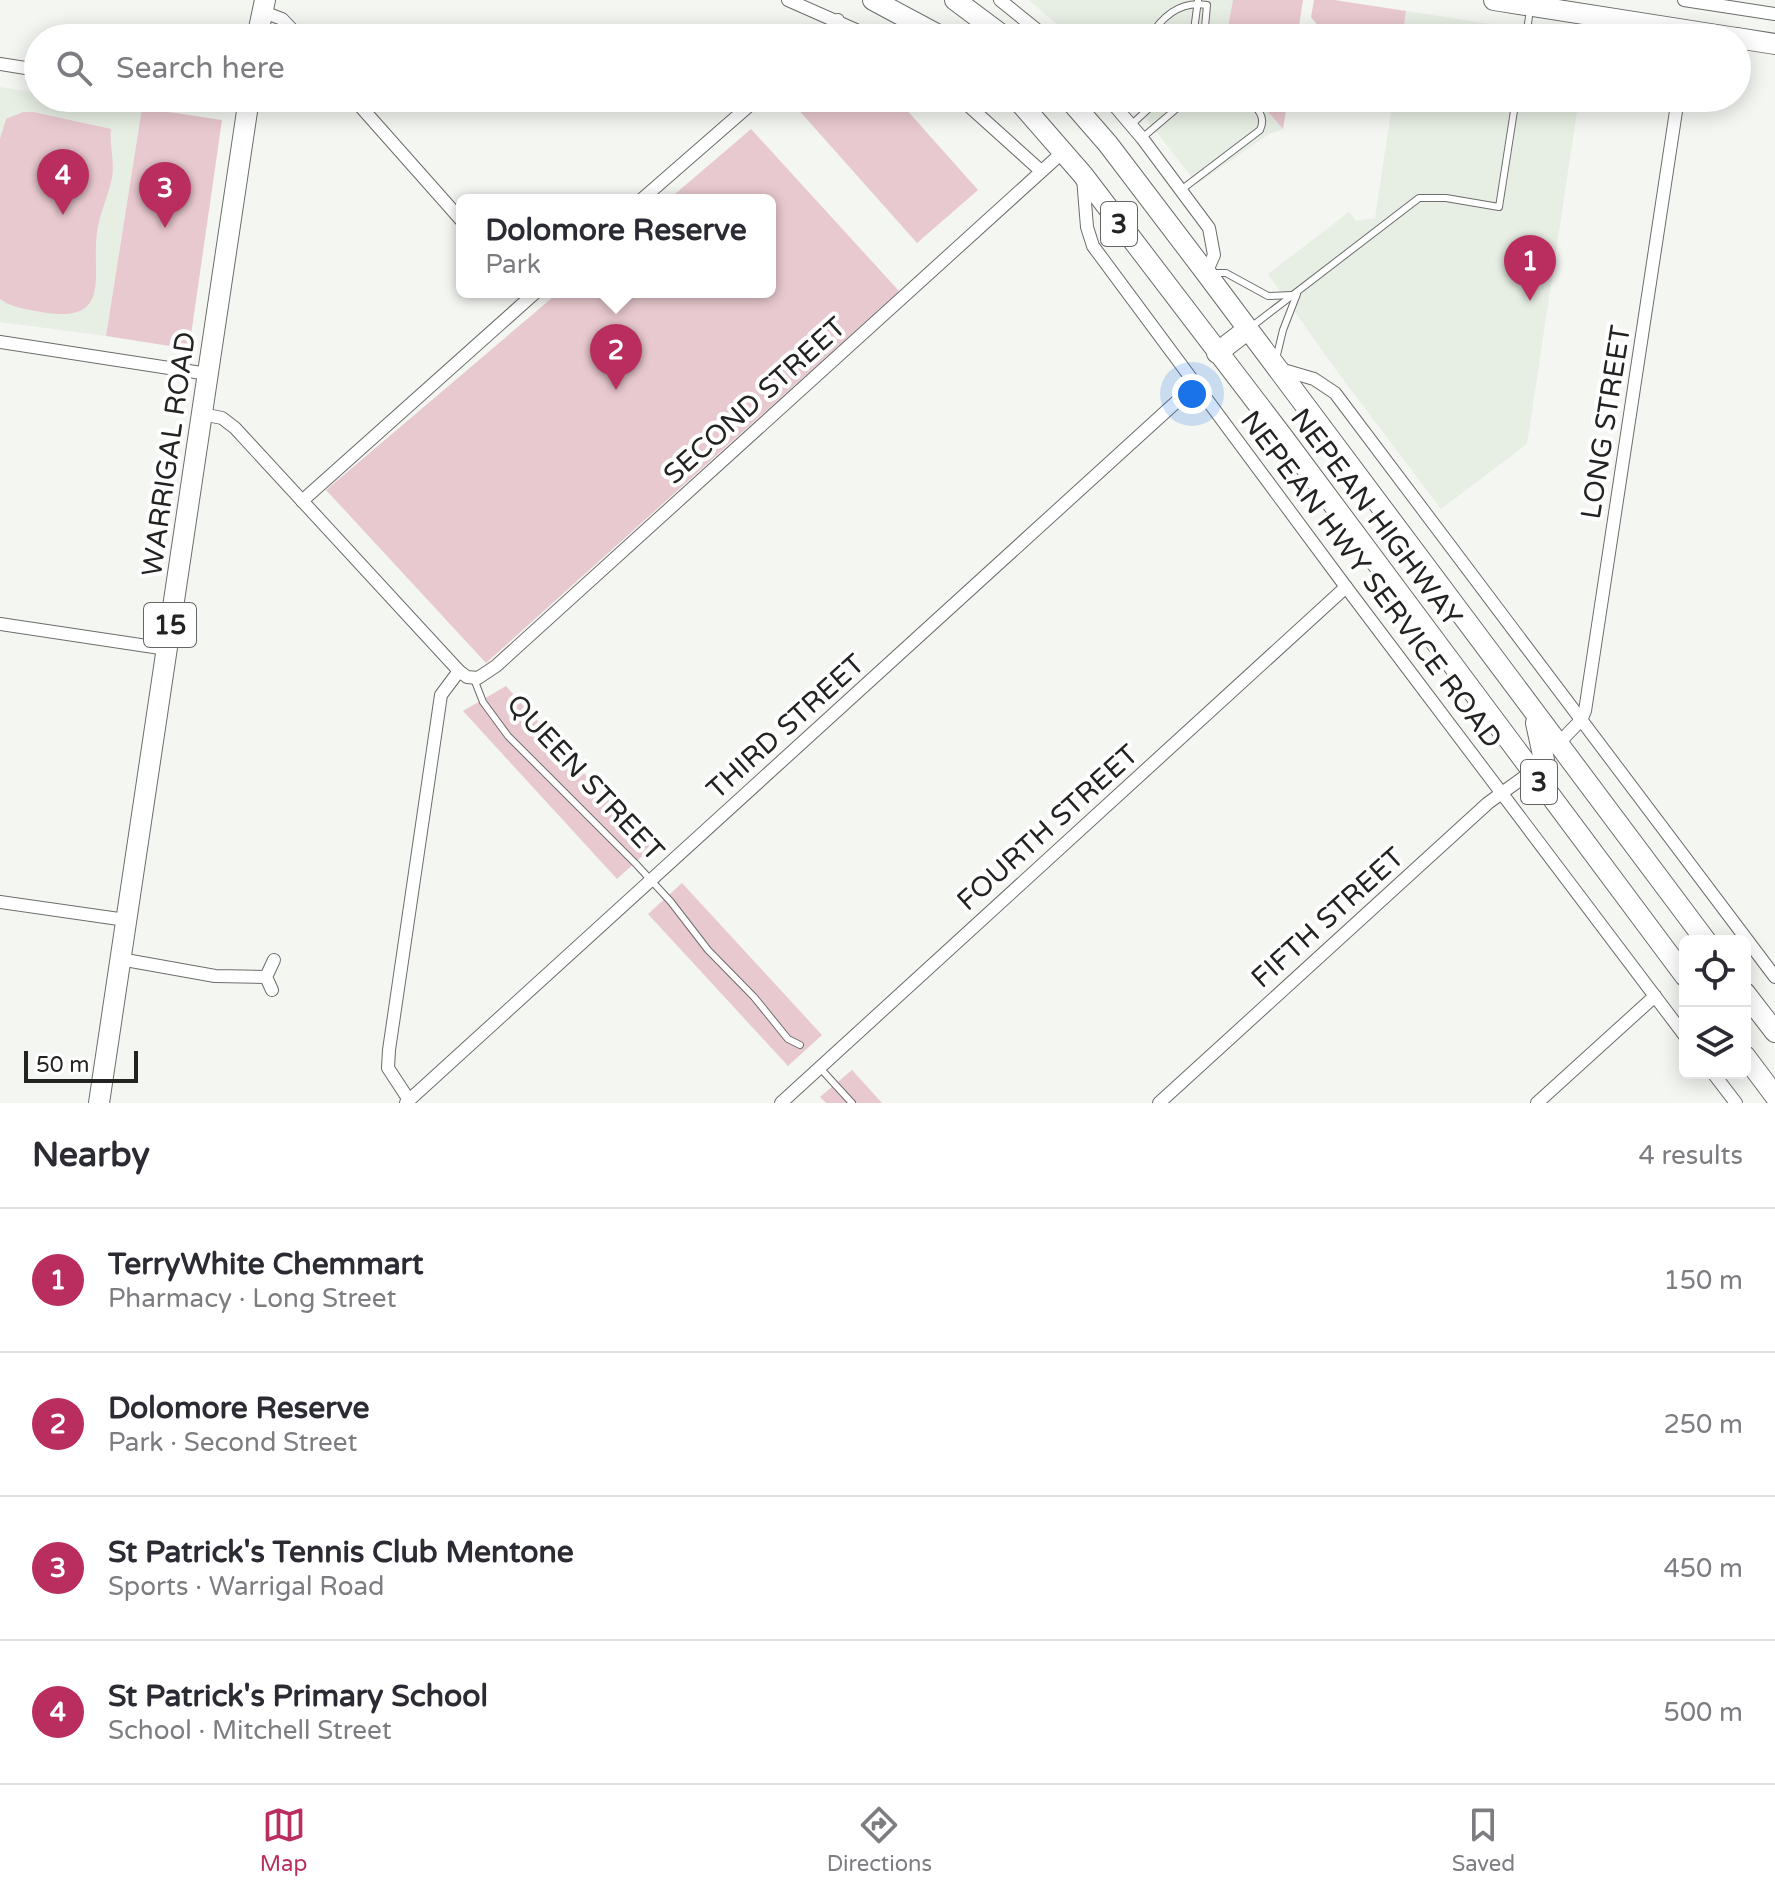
<!DOCTYPE html>
<html lang="en">
<head>
<meta charset="utf-8">
<style>
	:root { --surface:#fff; --page:#f2f2f3; --text:#2b2b33; --muted:#7c7c81; --line:#e1e1e2; --accent:#ba2d5f }
	body { margin:0; font-family:"Varela Round",sans-serif; background:var(--page); color:var(--text) }
	.controls { position:absolute; right:24px; bottom:24px; display:grid; overflow:hidden; border-radius:12px; box-shadow:0 4px 20px #0003 }
	.controls button { width:72px; height:72px; display:grid; place-items:center; padding:0; border:0; border-bottom:2px solid var(--line); background:var(--surface); color:var(--text); font:40px sans-serif }
	.scale { position:absolute; left:24px; bottom:20px; width:114px; box-sizing:border-box; padding-left:8px; border:4px solid #232422; border-top:0; font-size:22px; line-height:28px; white-space:nowrap; color:#232422; -webkit-text-stroke:6px #fff; paint-order:stroke }
	.you { position:absolute; left:1192px; top:394px; width:28px; height:28px; margin:-20px; border:6px solid #fff; border-radius:50%; background:#1a73e8; box-shadow:0 0 0 12px #1a73e833 }
	.badge { display:grid; place-items:center; width:52px; height:52px; border-radius:50%; background:var(--accent); color:#fff; font-size:26px; font-weight:700 }
	.pin { position:absolute; translate:-50% -66px; filter:drop-shadow(0 2px 4px #0008) }
	.pin::after { content:''; position:absolute; top:42px; width:28px; height:24px; background:inherit; clip-path:polygon(0 0,100% 0,50% 100%) }
	.popup { position:absolute; left:456px; top:194px; width:320px; height:104px; box-sizing:border-box; display:grid; place-content:center; border-radius:12px; background:var(--surface); filter:drop-shadow(0 2px 6px #0005); font-size:26px; white-space:nowrap; color:var(--muted) }
	.popup b { font-size:30px; color:var(--text) }
	.popup::after { content:''; position:absolute; left:50%; top:100%; margin-left:-16px; border:16px solid transparent; border-top-color:var(--surface) }
	.list { margin:0; padding:0; list-style:none }
	h2 { display:flex; justify-content:space-between; align-items:center; height:104px; margin:0; padding:0 32px; font-size:34px }
	h2 small { font-size:26px; font-weight:400; color:var(--muted) }
	.list li { display:grid; grid-template-columns:52px 1fr auto; gap:24px; align-items:center; box-sizing:border-box; height:144px; padding:0 32px; border-top:2px solid var(--line) }
	.list b { display:block; font-size:30px; white-space:nowrap }
	.list p { margin:0; font-size:26px; white-space:nowrap; color:var(--muted) }
	.list em { font-size:26px; font-style:normal; color:var(--muted) }
	.icon { flex:none; width:44px; height:44px; fill:none; stroke:currentColor; stroke-width:2; stroke-linecap:round; stroke-linejoin:round }
	.map { position:relative; flex:none; width:1775px; height:1103px; overflow:hidden }
	.search { position:absolute; background:var(--surface); box-shadow:0 4px 20px #0003; left:24px; right:24px; top:24px; height:88px; display:flex; align-items:center; gap:20px; box-sizing:border-box; padding:0 28px; border-radius:44px; color:var(--muted); font-size:30px }
	.sheet { height:680px; background:var(--surface) }
	nav { display:flex; justify-content:space-around; align-items:center; box-sizing:border-box; height:112px; border-top:2px solid var(--line); background:var(--surface); font-size:22px; color:var(--muted) }
	nav a { display:grid; justify-items:center; gap:4px }
	nav .on { color:var(--accent) }
	.map>svg:first-child { display:block }
	.built { fill:#e7eee3 }
	.green { fill:#e8c9cf }
	.lines { fill:none; stroke-linecap:round; stroke-linejoin:round }
	.service-casing { stroke:#6c6e6b; stroke-width:8 }
	.minor-casing { stroke:#6c6e6b; stroke-width:14 }
	.primary-casing { stroke:#6c6e6b; stroke-width:22 }
	.trunk-casing { stroke:#6c6e6b; stroke-width:22 }
	.service { stroke:#fff; stroke-width:6 }
	.minor { stroke:#fff; stroke-width:12 }
	.primary { stroke:#fff; stroke-width:20 }
	.trunk { stroke:#fff; stroke-width:20 }
	.labels { text-anchor:middle; stroke-width:8; stroke-linejoin:round; paint-order:stroke }
	.shield { fill:#fff; stroke:#656664; stroke-width:2 }
	.shield-label { font-size:26px; font-weight:bold; fill:#232422 }
	.street-label { font-size:28px; fill:#232422; stroke:#fff }
</style>
</head>
<body>
<div class="map">
<svg width="1775" height="1103" viewBox="0 0 1775 1103">
	<rect width="100%" height="100%" fill="#f4f6f2"/>
	<!-- built -->
	<g class="built">
		<polygon points="1029,0 1233,0 1226,38 1073,38"/>
		<polygon points="1406,11 1581,38 1402,38"/>
		<polygon points="0,87 38,93 38,98 74,98 142,108 106,336 0,322"/>
		<polygon points="1130,98 1256,98 1283,129 1269,134 1197,184"/>
		<polygon points="1393,98 1579,98 1527,444 1441,509 1336,370 1268,274 1349,212 1356,221 1375,218"/>
	</g>
	<!-- green -->
	<g class="green">
		<polygon points="1233,0 1303,0 1297,38 1226,38"/>
		<polygon points="1314,0 1334,0 1406,11 1402,38 1318,26 1311,17"/>
		<polygon points="788,98 896,98 978,190 917,243"/>
		<polygon points="1256,98 1288,98 1283,129"/>
		<polygon points="142,108 222,120 189,349 106,336"/>
		<path d="M23,112H33L111,129C109,145 115,161 112,178C108,196 100,213 97,232C91,275 114,325 41,312C27,309 12,308 0,299V139L6,119Z"/>
		<polygon points="751,129 899,291 486,663 326,490 559,292 770,292 770,200 668,200"/>
		<polygon points="506,686 651,848 617,879 463,711"/>
		<polygon points="682,883 822,1035 788,1066 648,914"/>
		<polygon points="852,1070 882,1103 826,1103 820,1097"/>
	</g>
	<g class="lines">
		<!-- service casing -->
		<g class="service-casing">
			<g id="service">
				<path d="M1149,38C1161,18 1179,0 1207,5L1204,38"/>
				<polyline points="1193,38 1198,0"/>
				<polyline points="1526,38 1530,9"/>
				<polyline points="1131,125 1160,98"/>
				<polyline points="1142,138 1189,98"/>
				<path d="M1181,190L1260,130C1267,116 1256,107 1246,98"/>
				<polyline points="1214,273 1226,273 1268,296 1292,295"/>
				<polyline points="1251,327 1419,198 1446,198 1499,207 1516,98"/>
				<polyline points="1276,359 1283,330 1297,294"/>
				<polyline points="474,679 483,702 508,736 636,864 671,902 708,950 754,997 788,1039 800,1045"/>
				<polyline points="820,1068 852,1103"/>
			</g>
		</g>
		<!-- minor casing -->
		<g class="minor-casing">
			<g id="minor">
				<polyline points="788,0 874,38"/>
				<polyline points="1000,0 1047,38"/>
				<polyline points="1684,0 1775,14"/>
				<polyline points="261,11 282,19 300,38"/>
				<polyline points="826,38 838,20"/>
				<polyline points="0,64 38,70"/>
				<polyline points="218,98 248,103"/>
				<polyline points="353,98 462,221"/>
				<polyline points="960,98 1041,171"/>
				<polyline points="1108,98 1142,138 1209,228 1214,255 1206,273"/>
				<polyline points="1083,178 1087,227 1093,246 1346,587 1685,1036"/>
				<polyline points="641,200 758,98"/>
				<polyline points="0,342 208,374"/>
				<polyline points="1280,369 1314,379 1335,393 1775,977"/>
				<polyline points="202,414 222,418 235,428 459,671 467,677 478,678 496,666 1064,151"/>
				<polyline points="302,501 536,292"/>
				<polyline points="0,624 167,649"/>
				<polyline points="1558,744 1581,720 1585,711 1678,98"/>
				<polyline points="0,902 126,920"/>
				<polyline points="120,959 215,976 266,977"/>
				<polyline points="272,990 266,977 274,960"/>
				<polyline points="1713,1073 1736,1103"/>
				<polyline points="409,1100 388,1068 389,1050 441,695 459,671"/>
				<polyline points="406,1103 1196,384"/>
				<polyline points="781,1103 1346,587"/>
				<polyline points="1159,1103 1488,803 1531,772"/>
				<polyline points="1537,1103 1655,996"/>
			</g>
		</g>
		<!-- primary casing -->
		<g class="primary-casing">
			<g id="primary">
				<polyline points="257,38 265,0"/>
				<polyline points="99,1103 249,98"/>
			</g>
		</g>
		<!-- trunk casing -->
		<g class="trunk-casing">
			<g id="trunk">
				<polyline points="873,0 944,38"/>
				<polyline points="955,0 1006,38"/>
				<polyline points="1494,0 1736,38"/>
				<polyline points="1737,38 1775,44"/>
				<polyline points="1016,98 1083,175 1283,437 1685,976"/>
				<polyline points="1068,98 1108,144 1206,273 1706,941"/>
				<polyline points="1217,353 1248,329"/>
				<polyline points="1531,772 1543,764 1544,760 1536,723"/>
				<polyline points="1745,993 1775,1032"/>
				<polyline points="1745,1056 1775,1096"/>
			</g>
		</g>
		<!-- service -->
		<use href="#service" class="service"/>
		<!-- minor -->
		<use href="#minor" class="minor"/>
		<!-- primary -->
		<use href="#primary" class="primary"/>
		<!-- trunk -->
		<use href="#trunk" class="trunk"/>
	</g>
	<g class="labels">
		<!-- shield labels -->
		<g class="shield">
			<rect x="1101" y="202" width="36" height="44" rx="6"/>
			<rect x="144" y="603" width="52" height="44" rx="6"/>
			<rect x="1521" y="760" width="36" height="44" rx="6"/>
		</g>
		<g class="shield-label">
			<text x="1119" y="233">3</text>
			<text x="170" y="634">15</text>
			<text x="1539" y="791">3</text>
		</g>
		<!-- street labels -->
		<g class="street-label">
			<text transform="translate(754 400) rotate(-42)" y="10">SECOND STREET</text>
			<text transform="translate(1605 422) rotate(-81)" y="10">LONG STREET</text>
			<text transform="translate(168 454) rotate(-82)" y="10">WARRIGAL ROAD</text>
			<text transform="translate(1377 517) rotate(53)" y="10">NEPEAN HIGHWAY</text>
			<text transform="translate(1372 579) rotate(53)" y="10">NEPEAN HWY SERVICE ROAD</text>
			<text transform="translate(785 726) rotate(-42)" y="10">THIRD STREET</text>
			<text transform="translate(586 777) rotate(47)" y="10">QUEEN STREET</text>
			<text transform="translate(1047 827) rotate(-42)" y="10">FOURTH STREET</text>
			<text transform="translate(1327 917) rotate(-42)" y="10">FIFTH STREET</text>
		</g>
	</g>
</svg>
<div class="controls">
<button><svg class="icon" aria-label="locate" viewBox="0 0 24 24"><circle cx="12" cy="12" r="6"/><path d="M12 2v4M12 18v4M2 12h4M18 12h4"/></svg></button>
<button><svg class="icon" aria-label="layers" viewBox="0 0 24 24"><path d="M12 4l9 5-9 5-9-5zM3 14l9 5 9-5"/></svg></button>
</div>
<div class="scale">50 m</div>
<div class="you"></div>
<div class="pin badge" style="left:1530px;top:301px">1</div>
<div class="pin badge" style="left:616px;top:390px">2</div>
<div class="popup"><b>Dolomore Reserve</b>Park</div>
<div class="pin badge" style="left:165px;top:228px">3</div>
<div class="pin badge" style="left:63px;top:215px">4</div>
<div class="search"><svg class="icon" aria-label="search" viewBox="0 0 24 24"><circle cx="10" cy="10" r="6"/><path d="M15 15l6 6"/></svg>Search here</div>
</div>
<section class="sheet">
<h2>Nearby<small>4 results</small></h2>
<ul class="list">
<li><span class="badge">1</span><div><b>TerryWhite Chemmart</b><p>Pharmacy · Long Street</p></div><em>150 m</em></li>
<li><span class="badge">2</span><div><b>Dolomore Reserve</b><p>Park · Second Street</p></div><em>250 m</em></li>
<li><span class="badge">3</span><div><b>St Patrick's Tennis Club Mentone</b><p>Sports · Warrigal Road</p></div><em>450 m</em></li>
<li><span class="badge">4</span><div><b>St Patrick's Primary School</b><p>School · Mitchell Street</p></div><em>500 m</em></li>
</ul>
</section>
<nav>
<a class="on"><svg class="icon" aria-label="map" viewBox="0 0 24 24"><path d="M3 6l6-2 6 2 6-2v14l-6 2-6-2-6 2zM9 4v14M15 6v14"/></svg>Map</a>
<a><svg class="icon" aria-label="directions" viewBox="0 0 24 24"><path d="M12 3l9 9-9 9-9-9zM9 14v-3h6M13 9l2 2-2 2"/></svg>Directions</a>
<a><svg class="icon" aria-label="saved" viewBox="0 0 24 24"><path d="M7 4h10v16l-5-4-5 4z"/></svg>Saved</a>
</nav>
</body>
</html>
